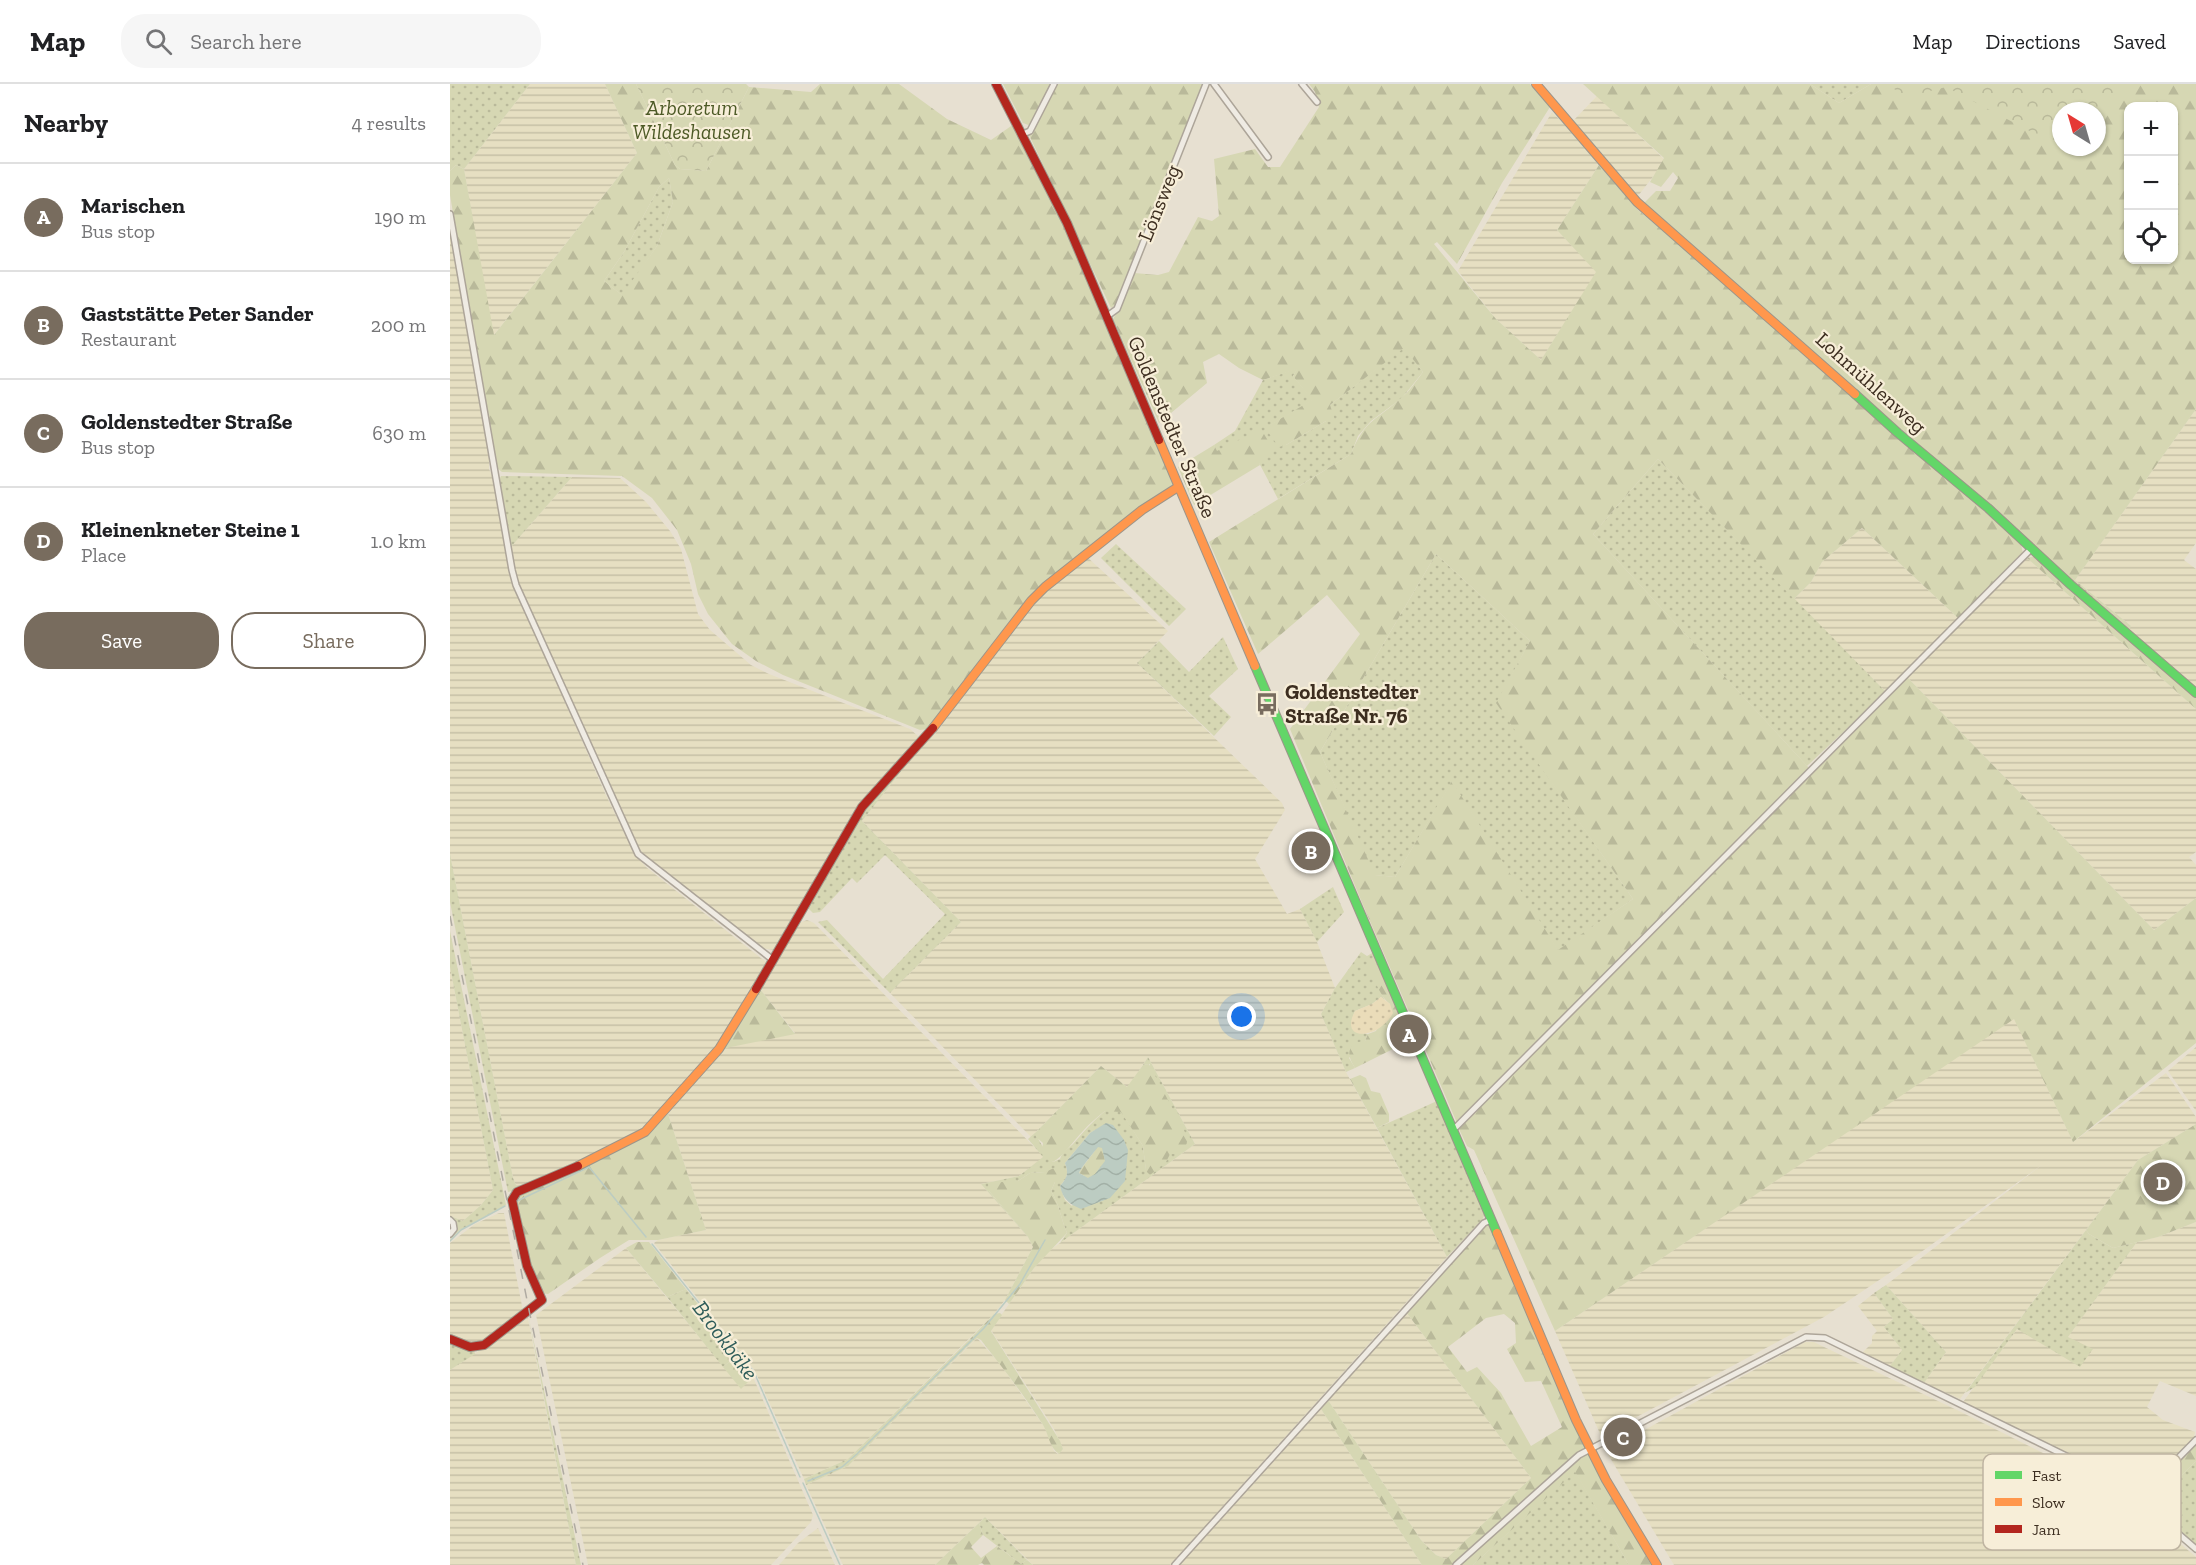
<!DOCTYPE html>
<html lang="en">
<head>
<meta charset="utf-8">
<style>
	:root { --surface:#fff; --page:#f6f6f6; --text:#202124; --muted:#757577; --line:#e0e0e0; --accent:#786c5e }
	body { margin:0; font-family:"Zilla Slab",serif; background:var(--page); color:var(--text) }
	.controls { position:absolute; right:18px; top:18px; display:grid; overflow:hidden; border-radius:12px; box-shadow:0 2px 4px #0004 }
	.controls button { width:54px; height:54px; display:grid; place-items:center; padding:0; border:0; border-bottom:2px solid var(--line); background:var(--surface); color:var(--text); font:30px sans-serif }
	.compass { position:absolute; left:1602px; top:18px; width:54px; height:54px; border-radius:50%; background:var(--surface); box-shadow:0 2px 4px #0004; rotate:323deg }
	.you { position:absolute; left:792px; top:933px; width:21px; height:21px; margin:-15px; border:4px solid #fff; border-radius:50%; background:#1a73e8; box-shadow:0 0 0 9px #1a73e833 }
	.badge { display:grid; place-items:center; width:39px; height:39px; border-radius:50%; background:var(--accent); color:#fff; font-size:20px; font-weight:700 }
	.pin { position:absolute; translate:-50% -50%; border:3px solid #fff; box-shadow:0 2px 6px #0006 }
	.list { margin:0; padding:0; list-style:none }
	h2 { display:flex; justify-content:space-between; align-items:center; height:78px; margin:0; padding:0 24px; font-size:26px }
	h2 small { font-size:20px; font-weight:400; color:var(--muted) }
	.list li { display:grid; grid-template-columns:39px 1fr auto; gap:18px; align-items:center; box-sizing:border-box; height:108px; padding:0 24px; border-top:2px solid var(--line) }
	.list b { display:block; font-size:22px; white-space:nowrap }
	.list p { margin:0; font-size:20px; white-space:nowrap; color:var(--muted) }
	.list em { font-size:20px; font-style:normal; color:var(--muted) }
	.actions { display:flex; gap:12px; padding:18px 24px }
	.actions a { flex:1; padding:14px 0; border:2px solid var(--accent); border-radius:24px; text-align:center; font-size:21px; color:var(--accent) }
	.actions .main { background:var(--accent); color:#fff }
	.icon { flex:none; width:33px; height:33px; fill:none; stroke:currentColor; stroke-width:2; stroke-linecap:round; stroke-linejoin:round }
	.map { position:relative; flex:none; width:1746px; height:1481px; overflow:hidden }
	header { display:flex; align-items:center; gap:36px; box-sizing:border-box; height:84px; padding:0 30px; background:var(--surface); border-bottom:2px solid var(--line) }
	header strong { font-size:28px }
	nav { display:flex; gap:33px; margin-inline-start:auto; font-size:21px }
	.search { width:420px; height:54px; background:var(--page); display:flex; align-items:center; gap:15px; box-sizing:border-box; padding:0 21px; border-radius:24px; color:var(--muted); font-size:22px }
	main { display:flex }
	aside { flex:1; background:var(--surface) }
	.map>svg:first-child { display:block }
	.farmland { fill:url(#farmland-rules) }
	.grass { fill:url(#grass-dots); fill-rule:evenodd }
	.forest { fill:url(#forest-firs); fill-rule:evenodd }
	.sand { fill:url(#sand-dots) }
	.park { fill:url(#park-crowns) }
	.water { fill:url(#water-waves); fill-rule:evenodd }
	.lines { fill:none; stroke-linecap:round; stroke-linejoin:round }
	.stream { stroke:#bcccc2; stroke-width:1.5 }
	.street-casing { stroke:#ada599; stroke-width:8 }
	.fast-casing { stroke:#9c958a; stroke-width:10 }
	.slow-casing { stroke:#9c958a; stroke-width:10 }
	.jam-casing { stroke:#9c958a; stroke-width:10 }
	.street { stroke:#efebe3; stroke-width:5 }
	.fast { stroke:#63d668; stroke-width:8 }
	.slow { stroke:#ff974d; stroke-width:8 }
	.jam { stroke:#b3261e; stroke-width:8 }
	.rail { stroke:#afaaa2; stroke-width:1.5; stroke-dasharray:10 10; stroke-linecap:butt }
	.labels { text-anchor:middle; stroke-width:4.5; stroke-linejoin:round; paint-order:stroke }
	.park-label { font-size:21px; font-style:italic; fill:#4d5a26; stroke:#f7eed8 }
	.street-label { font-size:21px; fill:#3d2e20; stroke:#f7eed8 }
	.poi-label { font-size:21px; font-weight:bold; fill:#3d2e20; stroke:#f7eed8; text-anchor:start }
	.water-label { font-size:22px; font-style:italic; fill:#2f5d5a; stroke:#f7eed8 }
	.key { fill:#f7eed8; stroke:#bfb4a1; stroke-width:1.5 }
	.key-label { font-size:16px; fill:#3d2e20 }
</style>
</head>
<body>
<header>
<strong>Map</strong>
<div class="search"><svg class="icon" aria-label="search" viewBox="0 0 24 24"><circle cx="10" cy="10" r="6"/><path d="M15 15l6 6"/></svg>Search here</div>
<nav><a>Map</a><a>Directions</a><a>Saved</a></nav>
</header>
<main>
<aside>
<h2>Nearby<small>4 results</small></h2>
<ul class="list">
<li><span class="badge">A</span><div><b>Marischen</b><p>Bus stop</p></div><em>190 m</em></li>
<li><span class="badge">B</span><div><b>Gaststätte Peter Sander</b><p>Restaurant</p></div><em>200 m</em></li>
<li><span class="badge">C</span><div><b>Goldenstedter Straße</b><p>Bus stop</p></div><em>630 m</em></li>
<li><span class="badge">D</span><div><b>Kleinenkneter Steine 1</b><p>Place</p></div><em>1.0 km</em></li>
</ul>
<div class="actions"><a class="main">Save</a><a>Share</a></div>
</aside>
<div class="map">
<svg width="1746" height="1481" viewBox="0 0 1746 1481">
	<defs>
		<pattern id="farmland-rules" width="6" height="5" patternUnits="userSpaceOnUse" patternTransform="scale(1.5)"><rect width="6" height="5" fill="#e6dfc2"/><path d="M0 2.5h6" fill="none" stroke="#c6c0a6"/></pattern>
		<pattern id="grass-dots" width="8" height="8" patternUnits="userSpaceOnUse" patternTransform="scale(1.5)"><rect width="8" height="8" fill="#d6d7b3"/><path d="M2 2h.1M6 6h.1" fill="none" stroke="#b9b99a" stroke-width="1.8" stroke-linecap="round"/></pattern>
		<pattern id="forest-firs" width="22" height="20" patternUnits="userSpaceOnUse" patternTransform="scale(1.5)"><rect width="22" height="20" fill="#d6d7b3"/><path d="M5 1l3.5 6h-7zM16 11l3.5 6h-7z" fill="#b9b99a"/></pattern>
		<pattern id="sand-dots" width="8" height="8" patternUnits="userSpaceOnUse" patternTransform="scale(1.5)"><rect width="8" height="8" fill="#eadcb9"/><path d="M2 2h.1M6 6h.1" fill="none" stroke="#cabd9f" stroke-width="1.8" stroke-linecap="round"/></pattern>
		<pattern id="park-crowns" width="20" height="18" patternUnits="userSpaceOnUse" patternTransform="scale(1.5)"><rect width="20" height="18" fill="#d6d7b3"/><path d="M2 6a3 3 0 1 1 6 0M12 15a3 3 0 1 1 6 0" fill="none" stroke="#b9b99a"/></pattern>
		<pattern id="water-waves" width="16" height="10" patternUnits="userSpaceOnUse" patternTransform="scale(1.5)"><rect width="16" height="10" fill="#bcccc2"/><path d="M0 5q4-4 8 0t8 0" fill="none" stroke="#a2b0a6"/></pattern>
	</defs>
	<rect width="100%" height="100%" fill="#e7e0d1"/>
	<!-- farmland -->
	<g class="farmland">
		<polygon points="80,0 155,0 187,69 43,252 14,85"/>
		<polygon points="1147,12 1214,75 1209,85 1188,112 1123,37"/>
		<polygon points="1102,28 1115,41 1149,81 1107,146 1147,188 1091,276 1046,235 1008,187"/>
		<polygon points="0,154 2,154 39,375 39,385 43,393 64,502 155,709 184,769 196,783 316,878 314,888 268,964 193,1046 92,1096 70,1102 66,1101 63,1094 0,770"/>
		<polygon points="1746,325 1746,459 1734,476 1746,485 1746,606 1678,547 1681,542 1625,496"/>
		<polygon points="122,393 170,394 196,418 220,447 231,465 248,530 260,546 301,581 319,590 460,645 469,653 467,658 409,721 324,866 311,864 198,775 189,765 69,500 63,486 60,464"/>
		<polygon points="1412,444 1509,535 1436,608 1344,515 1361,498 1372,478"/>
		<polygon points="637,473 718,547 687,579 832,719 835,726 805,775 837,830 850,825 867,858 885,904 871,930 896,988 997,1173 720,1481 583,1481 535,1433 485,1481 393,1481 356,1401 398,1382 527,1254 550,1280 572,1311 595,1344 604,1367 608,1370 613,1365 604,1345 541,1246 584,1184 599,1167 745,1060 698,973 679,1002 677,1003 651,982 581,1053 440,909 511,838 412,737 475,657 485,650 583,520 602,499"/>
		<polygon points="1577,474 1746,625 1746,768 1739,773 1746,781 1746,814 1704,846 1457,593"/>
		<polygon points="357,836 364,839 594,1073 569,1092 531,1100 578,1153 583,1163 555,1216 544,1230 398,1375 354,1395 305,1287 204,1159 208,1156 256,1146 218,1030 274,964 345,949 310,905 347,840"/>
		<polygon points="0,883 43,1106 31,1121 13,1137 0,1132"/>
		<polygon points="1564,934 1623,1058 1716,989 1746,1033 1746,1040 1688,1076 1510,1315 1474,1299 1496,1268 1436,1201 1593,1080 1474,1166 1374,1233 1151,1352 1105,1247"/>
		<polygon points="1746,963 1746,1027 1718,987"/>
		<polygon points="49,1129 54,1129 73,1227 32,1259 17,1261 0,1252 0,1159 25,1140"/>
		<polygon points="1746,1138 1746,1312 1710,1297 1697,1323 1713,1336 1745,1348 1744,1353 1695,1404 1684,1408 1655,1389 1513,1318 1567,1245 1617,1254 1687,1158 1708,1153"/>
		<polygon points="176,1164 291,1304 303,1293 363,1431 361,1438 321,1481 138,1481 86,1231"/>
		<polygon points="1424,1209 1443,1235 1434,1243 1452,1266 1440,1282 1411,1270 1422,1259 1422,1252 1427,1247 1408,1222"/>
		<polygon points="956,1228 1081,1394 996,1475 986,1471 971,1456 878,1316"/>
		<polygon points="78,1234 126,1481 0,1481 0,1286"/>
		<polygon points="1355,1258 1364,1258 1372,1262 1509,1327 1669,1407 1746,1473 1746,1481 1224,1481 1156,1367"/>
		<polygon points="871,1325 972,1481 730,1481"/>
		<polygon points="368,1444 385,1481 329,1481 348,1459"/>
	</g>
	<!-- grass -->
	<g class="grass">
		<polygon points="0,0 80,0 14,85 6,81 0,87"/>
		<polygon points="1360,0 1421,0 1389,19"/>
		<polygon points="219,94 223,118 207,162 173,212 154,197 174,168 209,103"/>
		<polygon points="954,263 973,288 952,314 921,337 908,352 901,370 828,415 808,377 766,367 764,361 785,347 813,296 848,284 843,292 863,316 816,344 836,361 876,337 880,321"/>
		<polygon points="1208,375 1436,608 1357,682 1143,450"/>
		<polygon points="51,392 122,393 60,464 48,398"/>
		<polygon points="666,460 736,525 719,542 651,474"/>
		<polygon points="986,470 1080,557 1047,619 1183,815 1108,867 1002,698 945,793 924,791 870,668"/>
		<polygon points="1625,496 1681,542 1678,547 1623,499"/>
		<polygon points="773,553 788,585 759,612 781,633 764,652 687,579 709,557 739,588"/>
		<polygon points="475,657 412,737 511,838 440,909 368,838 377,836 433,895 495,830 435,771 407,799 402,794 370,828 363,829 357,823 419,717"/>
		<polygon points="0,770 63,1094 66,1101 70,1102 70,1105 58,1108 0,818"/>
		<polygon points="883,803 894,828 867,858 850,825"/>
		<polygon points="0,847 56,1121 10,1146 0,1156 6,1143 0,1132 13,1137 31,1121 43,1106 0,883"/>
		<path d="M911,868L917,872L924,868L926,874V897L935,917L931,913L922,920L905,927C899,941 901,949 918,950L915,957L899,974L905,984L896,988L871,930L885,904Z"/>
		<path d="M698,973L745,1060L610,1159L617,1149C611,1135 609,1119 601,1107L605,1098L595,1088L580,1089L568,1097L539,1107L578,1153L531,1100L569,1092L593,1073L578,1055L586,1048C587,1056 598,1070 603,1078L610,1075C613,1067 617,1066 623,1060C633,1048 643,1037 655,1027H671L693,1062L696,1086L700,980L693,981ZM656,1040L622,1122L615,1116L610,1102C617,1094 619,1090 615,1079L640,1049Z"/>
		<polygon points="987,1017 1035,1130 1032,1136 997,1173 927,1044"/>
		<polygon points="1636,1146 1639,1150 1663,1164 1687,1158 1618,1253 1643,1265 1630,1283 1567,1245 1525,1303 1515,1309"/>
		<polygon points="1436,1201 1496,1268 1474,1299 1440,1282 1452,1266 1434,1243 1443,1235 1424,1209"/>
		<polygon points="236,1205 291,1274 285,1273 273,1283 217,1213"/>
		<polygon points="78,1230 131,1481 126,1481"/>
		<polygon points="520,1255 522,1258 398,1382 356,1401 354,1395 398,1375"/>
		<polygon points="0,1257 24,1266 25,1270 0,1286"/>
		<polygon points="1746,1377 1746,1461 1724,1443 1733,1428 1727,1420 1723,1408 1732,1391"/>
		<polygon points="1125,1387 1179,1481 1023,1481"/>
		<polygon points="535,1433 577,1476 571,1480 533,1451 529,1439"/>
	</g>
	<!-- forest -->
	<g class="forest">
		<path d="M155,0H186L225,81L230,85L256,87L299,3L361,8L370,0H449L497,35L541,56L564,40L614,139L723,400L583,508L477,645L470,646L333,591L306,577L282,560L258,530L248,510L241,480L227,446L202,414L172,392L52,388L46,383L0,111V87L6,81L14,85L44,251L187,69ZM219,94L223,118L207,162L172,211L154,197L174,168L209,103Z"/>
		<polygon points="553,0 603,0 581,42 573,39"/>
		<polygon points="606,0 753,0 667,220 661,224 579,51"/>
		<path d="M859,0H1080L1100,23L1052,99L1007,180L987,158L984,160L1046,235L1091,276L1146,188L1107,146L1149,81L1188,126L1340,254L1571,460L1573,470L1509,535L1412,444L1372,478L1361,498L1344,515L1208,375L1143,450L1359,684L1007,1039L913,821L840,645L910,550L877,511L808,570L759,458L901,370C915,335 926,337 951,314C960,307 966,297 973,288L954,264L880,321L886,339L876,337L836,361L829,363L815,344L862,316L843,292L847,285L813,296L789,284L769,270L753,278L757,299L709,339L663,235L670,224L684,189L708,191L719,188L748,133L762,137L769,132L764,75L805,65L818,83H830L869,23L865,8ZM986,470L1080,557L1046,619L1183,815L1108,866L1002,697L945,793L925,791L870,668Z"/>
		<path d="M1133,0H1360L1389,19L1421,0H1490L1556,25L1626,27H1611V63H1647V27L1657,0H1746V325L1623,499L1193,120L1206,107H1220L1228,94L1223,88L1211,103L1200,98L1214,74ZM1678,22H1724V176H1678Z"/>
		<polygon points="811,345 824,367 809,377 810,381 744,421 728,383 764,361 767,367"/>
		<polygon points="1585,472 1746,612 1746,625 1577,474"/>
		<polygon points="1457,593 1704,846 1746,814 1746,959 1623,1058 1564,935 1105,1247 1024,1066 1017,1062 1009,1045"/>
		<path d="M926,874L961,956L905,984C899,974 897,969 903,959L915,957L918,950L926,947L940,920C930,913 928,899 919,891V878Z"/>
		<polygon points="310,905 345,950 271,965"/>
		<path d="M699,980L738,1054L735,1065L728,1070H720L716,1078L700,1091L696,1087L693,1062L671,1028L655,1027C647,1033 639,1040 633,1047C624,1056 613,1073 603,1078L592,1065L593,1059L586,1053V1048L651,982L677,1003L693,981Z"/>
		<polygon points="910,991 916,994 921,1007 930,1009 939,1030 939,1038 927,1044 900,995"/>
		<polygon points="218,1030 256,1146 208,1156 179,1156 150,1174 98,1210 91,1209 76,1169 66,1115 69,1111 193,1052"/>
		<polygon points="1746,1040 1746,1138 1708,1153 1663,1164 1639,1150 1636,1146 1688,1076"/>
		<path d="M648,1063L652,1064L655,1077L645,1090L638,1094L629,1089C631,1084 645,1067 648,1063Z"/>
		<path d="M609,1082L616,1088L615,1095L605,1098L601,1107C609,1119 611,1135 617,1149L584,1184L559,1220L555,1216L583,1163L578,1153L539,1107L538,1099L568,1097L580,1089L595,1088Z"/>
		<path d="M1039,1141L1135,1363L1004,1481H972L871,1325L878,1316L971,1456L986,1471L996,1475L1081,1394L956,1228L1030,1145ZM1054,1230L1065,1239L1066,1259L1057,1265L1075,1298L1091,1297L1112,1343L1081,1362L1051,1309L1027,1283L1017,1288L998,1263L1036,1234Z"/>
		<polygon points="187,1158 199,1158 236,1205 217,1213 176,1164"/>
		<path d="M550,1229L552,1231L541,1247L610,1357L613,1365L609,1370C599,1363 599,1351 593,1341C574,1311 552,1283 531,1256L527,1254L522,1258L520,1255L544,1230Z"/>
		<polygon points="285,1273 291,1274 303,1293 291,1305 273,1283"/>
		<polygon points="1746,1360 1746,1377 1732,1391 1723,1408 1727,1420 1734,1428 1724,1443 1694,1417 1695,1410 1705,1400 1708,1402 1714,1396 1713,1394"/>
		<polygon points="1138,1369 1202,1481 1179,1481 1125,1388 1023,1481 1009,1481 1129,1373"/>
		<polygon points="529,1439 533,1451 521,1463 531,1474 547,1462 571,1480 577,1476 583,1481 534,1481 532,1479 528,1481 485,1481"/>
	</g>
	<!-- sand -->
	<path class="sand" d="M931,913L940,920L943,929C930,955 888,959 905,927L922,920Z"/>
	<!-- park -->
	<g class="park">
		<polygon points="186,0 296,0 299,3 256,87 230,85 225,81"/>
		<polygon points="1436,0 1676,0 1651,34 1647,33 1647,27 1630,27 1614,22 1591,53 1496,3 1457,13"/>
	</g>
	<!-- water -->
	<path class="water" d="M656,1039L663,1041L674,1056L678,1066L675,1097L660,1114L631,1125C619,1120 613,1115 610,1102C617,1094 619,1090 615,1079L640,1049ZM648,1063L652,1064L655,1077L645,1090L638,1094L629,1089C630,1085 645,1067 648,1063Z"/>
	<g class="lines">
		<!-- stream -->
		<g class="stream">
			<polyline points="65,1118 139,1083 196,1153"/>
			<polyline points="0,1157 11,1146 55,1122"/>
			<polyline points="202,1160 304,1288 350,1393"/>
			<polyline points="358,1397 392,1383 407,1370 534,1244 570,1200 595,1156"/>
			<polyline points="353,1399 390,1481"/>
		</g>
		<!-- street casing -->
		<g class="street-casing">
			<g id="street">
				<polyline points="764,0 818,73"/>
				<polyline points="852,0 867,18"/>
				<polyline points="573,50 580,47 604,0"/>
				<polyline points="0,130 62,486 66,501 188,770 323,876"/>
				<polyline points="656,233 667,225 756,0"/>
				<polyline points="1002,1045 1006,1043 1582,464"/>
				<polyline points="0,1136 3,1139 4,1145 0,1150"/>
				<polyline points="1688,1415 1746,1465"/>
				<polyline points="725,1481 1034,1139 1041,1136"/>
				<polyline points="1006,1481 1129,1371 1356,1253 1375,1254 1653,1390 1688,1415 1746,1356"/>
			</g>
		</g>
		<!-- fast casing -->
		<g class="fast-casing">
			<g id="fast">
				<polyline points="1405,310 1448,349 1538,424 1621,501 1746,609"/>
				<polyline points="805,582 1047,1149"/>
			</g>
		</g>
		<!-- slow casing -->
		<g class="slow-casing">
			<g id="slow">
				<polyline points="1086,0 1187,118 1405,310"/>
				<polyline points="709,356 805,582"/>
				<polyline points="483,644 581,517 595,503 692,426 728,403"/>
				<polyline points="128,1082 195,1048 269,965 306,905"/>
				<polyline points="1047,1149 1126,1336 1156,1396 1207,1481"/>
			</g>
		</g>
		<!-- jam casing -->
		<g class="jam-casing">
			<g id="jam">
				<polyline points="546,0 617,139 709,356"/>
				<polyline points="306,905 412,723 483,644"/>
				<polyline points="0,1255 20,1263 34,1261 92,1216 77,1182 62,1116 67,1108 128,1082"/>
			</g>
		</g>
		<!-- street -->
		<use href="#street" class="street"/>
		<!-- fast -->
		<use href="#fast" class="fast"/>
		<!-- slow -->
		<use href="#slow" class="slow"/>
		<!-- jam -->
		<use href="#jam" class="jam"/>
		<!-- rail -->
		<polyline class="rail" points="0,832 79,1226 133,1481"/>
	</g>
	<!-- icons -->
	<defs>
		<g id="bus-bare" transform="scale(1.8)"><path d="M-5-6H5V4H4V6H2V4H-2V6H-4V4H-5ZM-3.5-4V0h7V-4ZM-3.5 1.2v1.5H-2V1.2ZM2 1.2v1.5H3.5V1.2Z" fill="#786c5e" stroke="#f7eed8" stroke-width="2.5" paint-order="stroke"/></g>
	</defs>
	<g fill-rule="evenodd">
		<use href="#bus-bare" x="817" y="620"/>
	</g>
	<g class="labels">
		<!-- park labels -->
		<g class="park-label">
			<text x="242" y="31">Arboretum<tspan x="242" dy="24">Wildeshausen</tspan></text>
		</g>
		<!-- street labels -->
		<g class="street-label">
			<text transform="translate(709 119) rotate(-68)" y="7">Lönsweg</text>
			<text transform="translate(1421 299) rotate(42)" y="7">Lohmühlenweg</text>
			<text transform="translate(722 343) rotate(67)" y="7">Goldenstedter Straße</text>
		</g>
		<!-- poi labels -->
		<g class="poi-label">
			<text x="835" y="615">Goldenstedter<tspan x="835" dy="24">Straße Nr. 76</tspan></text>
		</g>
		<!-- water labels -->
		<g class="water-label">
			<text transform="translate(276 1256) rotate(53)" y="8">Brookbäke</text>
		</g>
	</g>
	<!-- legend -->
	<rect x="1533" y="1370" width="198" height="96" rx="9" class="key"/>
	<rect x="1545" y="1387" width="27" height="8" fill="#63d668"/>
	<rect x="1545" y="1414" width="27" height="8" fill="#ff974d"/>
	<rect x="1545" y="1441" width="27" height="8" fill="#b3261e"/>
	<g class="key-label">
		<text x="1582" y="1397">Fast</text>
		<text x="1582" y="1424">Slow</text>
		<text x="1582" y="1451">Jam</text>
	</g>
</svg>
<div class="controls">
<button>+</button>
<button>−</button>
<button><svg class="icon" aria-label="locate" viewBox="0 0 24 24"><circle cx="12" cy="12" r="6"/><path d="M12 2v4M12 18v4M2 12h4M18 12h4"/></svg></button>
</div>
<svg class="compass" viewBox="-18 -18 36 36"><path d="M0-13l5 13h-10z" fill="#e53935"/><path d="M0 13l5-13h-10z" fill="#757577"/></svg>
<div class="you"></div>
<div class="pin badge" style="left:959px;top:950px">A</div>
<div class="pin badge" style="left:861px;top:767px">B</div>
<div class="pin badge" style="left:1173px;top:1353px">C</div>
<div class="pin badge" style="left:1713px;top:1098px">D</div>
</div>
</main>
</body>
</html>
